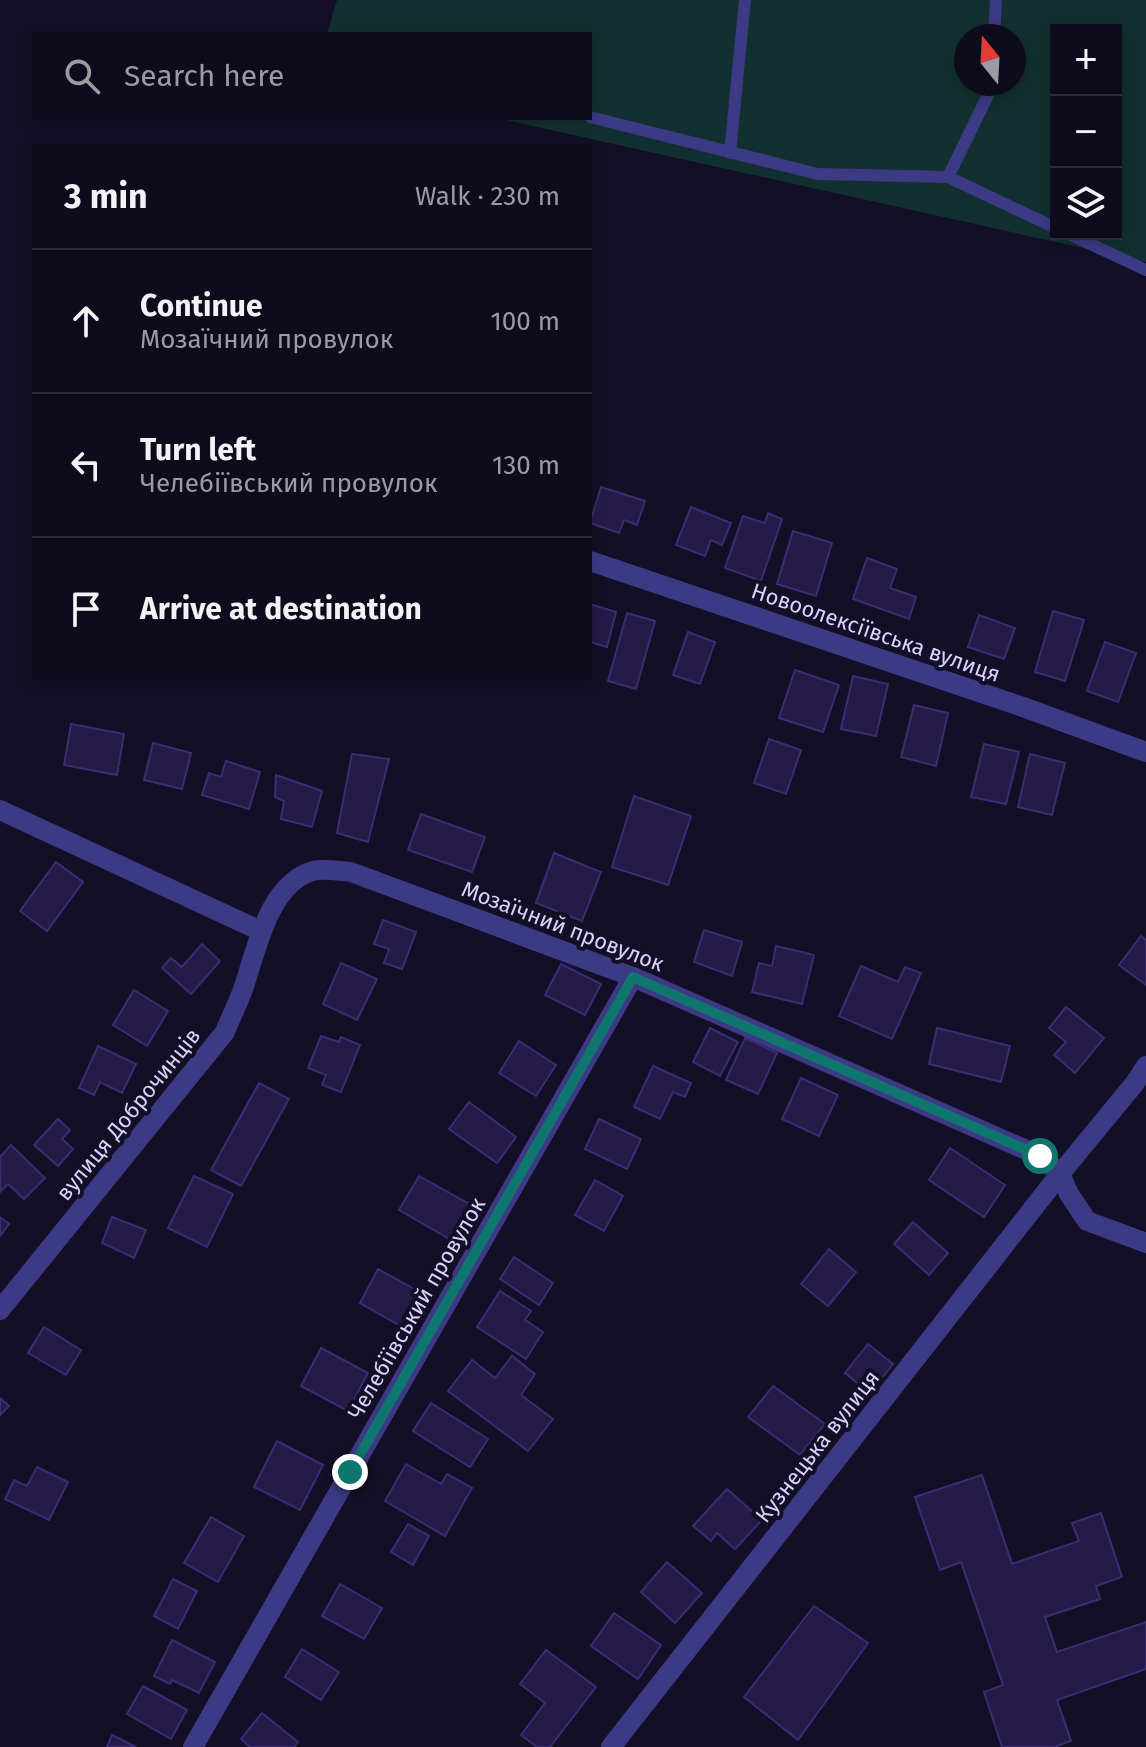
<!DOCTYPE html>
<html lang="en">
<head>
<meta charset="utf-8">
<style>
	:root { --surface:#0e0b1c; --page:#1c1929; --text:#f1f3f6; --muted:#9b9ba3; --line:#2e2b3b }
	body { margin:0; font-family:"Fira Sans",sans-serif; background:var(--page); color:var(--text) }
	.controls { position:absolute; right:24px; top:24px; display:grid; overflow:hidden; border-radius:0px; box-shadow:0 4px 12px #0003 }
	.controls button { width:72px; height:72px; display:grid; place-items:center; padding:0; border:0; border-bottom:2px solid var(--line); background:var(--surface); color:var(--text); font:40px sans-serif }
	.compass { position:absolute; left:954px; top:24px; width:72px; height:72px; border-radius:50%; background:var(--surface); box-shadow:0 4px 12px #0003; rotate:342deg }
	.stop { position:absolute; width:24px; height:24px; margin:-18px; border:6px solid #0f766e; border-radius:50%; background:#fff }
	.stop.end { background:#0f766e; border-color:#fff; box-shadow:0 2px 8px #0008 }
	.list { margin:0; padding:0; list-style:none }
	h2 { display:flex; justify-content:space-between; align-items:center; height:104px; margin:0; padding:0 32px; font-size:34px }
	h2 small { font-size:26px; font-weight:400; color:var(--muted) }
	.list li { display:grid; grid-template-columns:52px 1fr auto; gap:24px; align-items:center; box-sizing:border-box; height:144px; padding:0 32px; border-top:2px solid var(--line) }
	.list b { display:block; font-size:30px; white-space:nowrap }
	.list p { margin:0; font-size:26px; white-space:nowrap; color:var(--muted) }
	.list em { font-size:26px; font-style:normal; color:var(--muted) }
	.icon { flex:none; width:44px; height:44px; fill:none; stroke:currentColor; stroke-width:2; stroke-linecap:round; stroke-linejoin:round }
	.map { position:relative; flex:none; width:1146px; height:1747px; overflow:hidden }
	.search { position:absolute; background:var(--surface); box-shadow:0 4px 12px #0003; left:32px; top:32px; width:560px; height:88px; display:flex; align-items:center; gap:20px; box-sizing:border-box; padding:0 28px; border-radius:0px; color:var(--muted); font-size:30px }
	.panel { position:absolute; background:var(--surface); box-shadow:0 4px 12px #0003; left:32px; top:144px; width:560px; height:536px; border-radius:0px }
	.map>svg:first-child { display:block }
	.green { fill:#12302f; fill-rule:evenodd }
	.building { fill:#241b47; stroke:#3b2d73; stroke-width:2 }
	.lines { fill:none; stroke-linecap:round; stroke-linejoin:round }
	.lane { stroke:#3d3a85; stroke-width:12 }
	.street { stroke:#3d3a85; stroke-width:20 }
	.route { stroke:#0f766e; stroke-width:10 }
	.labels { text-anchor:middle; stroke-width:8; stroke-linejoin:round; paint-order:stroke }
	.street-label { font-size:22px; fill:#d9d4ff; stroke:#130f26 }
</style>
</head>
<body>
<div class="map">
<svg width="1146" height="1747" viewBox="0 0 1146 1747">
	<rect width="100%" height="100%" fill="#130f26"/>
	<!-- green -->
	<path class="green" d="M337,0H1146V262L497,118H590V34H327ZM1056,30H1116V234H1056ZM966,36H1014V84H966Z"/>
	<!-- building -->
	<g class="building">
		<polygon points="601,487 645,501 637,525 624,520 619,533 590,523"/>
		<polygon points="691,507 731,523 722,545 711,540 705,556 676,545"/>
		<polygon points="768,513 782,519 761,581 725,568 743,516 765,523"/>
		<polygon points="793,531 832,543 816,596 777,584"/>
		<polygon points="867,558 897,569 890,588 916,597 909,619 853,599"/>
		<polygon points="590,604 616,612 607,647 590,642"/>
		<polygon points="1053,611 1084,620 1065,681 1035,672"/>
		<polygon points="627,613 655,621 636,689 608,681"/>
		<polygon points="979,615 1015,628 1004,659 968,647"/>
		<polygon points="688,632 715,642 700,684 673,675"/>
		<polygon points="1105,642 1136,653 1118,702 1087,691"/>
		<polygon points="795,670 839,685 823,732 779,718"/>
		<polygon points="853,676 888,684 876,736 841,729"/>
		<polygon points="914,705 948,713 936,766 901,757"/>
		<polygon points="71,724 124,734 117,775 64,765"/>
		<polygon points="769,739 801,750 786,794 754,783"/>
		<polygon points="153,743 191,753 182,789 144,780"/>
		<polygon points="984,744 1019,752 1006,804 971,797"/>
		<polygon points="352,754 389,759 368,842 337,833"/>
		<polygon points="1030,754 1065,763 1052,815 1018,807"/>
		<polygon points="226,761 260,772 249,809 202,795 209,773 221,777"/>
		<polygon points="276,775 322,791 312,827 281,819 284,801 275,797"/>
		<polygon points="634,796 691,816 668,885 612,867"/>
		<polygon points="421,814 485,837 472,872 408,850"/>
		<polygon points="554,853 601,872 582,921 536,903"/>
		<polygon points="56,862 83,882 47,931 20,911"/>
		<polygon points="383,920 416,932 402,969 384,963 389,949 374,944"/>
		<polygon points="704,930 742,942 732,976 694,962"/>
		<polygon points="1141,936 1146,940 1146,985 1119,965"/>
		<polygon points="202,944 220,961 191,994 162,968 171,958 182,967"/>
		<polygon points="776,946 814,955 802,1004 752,992 759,963 772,966"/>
		<polygon points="341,963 377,979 357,1020 323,1004"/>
		<polygon points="561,964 601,984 585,1015 545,995"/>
		<polygon points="861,966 898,982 905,967 921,973 892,1039 839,1016"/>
		<polygon points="134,990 168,1011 147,1046 113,1025"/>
		<polygon points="1066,1007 1104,1038 1075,1073 1054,1055 1066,1042 1049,1028"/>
		<polygon points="710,1028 738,1042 720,1076 693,1062"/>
		<polygon points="937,1028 1010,1046 1001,1082 929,1064"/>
		<polygon points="321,1036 339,1042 341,1037 360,1045 341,1092 322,1085 326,1075 308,1068"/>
		<polygon points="745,1038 777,1053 758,1094 726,1080"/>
		<polygon points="519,1041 556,1065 536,1096 499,1073"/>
		<polygon points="98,1046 136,1064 122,1093 100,1082 94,1095 79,1088"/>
		<polygon points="653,1066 691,1083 685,1097 673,1092 660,1119 634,1107"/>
		<polygon points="801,1078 838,1095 819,1136 782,1119"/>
		<polygon points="259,1083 289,1099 241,1186 211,1170"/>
		<polygon points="469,1102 516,1137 497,1163 449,1129"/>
		<polygon points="58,1119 70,1130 62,1139 73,1149 58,1166 34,1145"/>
		<polygon points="599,1119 641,1139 627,1169 585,1149"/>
		<polygon points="11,1145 45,1178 24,1199 8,1184 0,1192 0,1157"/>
		<polygon points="950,1148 1005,1185 984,1217 929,1180"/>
		<polygon points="194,1176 233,1194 207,1247 168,1228"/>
		<polygon points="419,1176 471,1205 451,1240 399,1210"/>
		<polygon points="595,1180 623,1196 604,1231 575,1215"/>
		<polygon points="0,1217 9,1224 0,1236"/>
		<polygon points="112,1217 146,1230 134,1258 102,1243"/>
		<polygon points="913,1222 948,1253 929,1275 894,1244"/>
		<polygon points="829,1249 856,1272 828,1306 801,1284"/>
		<polygon points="514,1257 553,1283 539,1305 500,1279"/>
		<polygon points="378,1269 423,1294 404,1328 360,1303"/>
		<polygon points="500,1291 531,1311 525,1320 543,1332 526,1359 477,1327"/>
		<polygon points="44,1327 81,1350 66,1375 28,1353"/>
		<polygon points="868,1344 893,1364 870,1393 845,1373"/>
		<polygon points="321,1348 368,1373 348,1411 301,1386"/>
		<polygon points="512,1356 535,1374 521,1395 553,1419 528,1451 448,1391 472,1360 495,1378"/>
		<polygon points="773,1386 825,1424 800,1455 748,1417"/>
		<polygon points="0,1398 9,1406 0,1415"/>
		<polygon points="431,1403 488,1439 470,1467 413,1431"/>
		<polygon points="277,1441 323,1465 300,1510 254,1487"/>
		<polygon points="406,1464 441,1484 447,1474 472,1488 445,1536 385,1501"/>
		<polygon points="37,1467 68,1482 49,1520 5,1499 14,1480 27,1486"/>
		<polygon points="982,1475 1012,1564 1079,1541 1072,1523 1101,1513 1122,1577 1096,1586 1100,1599 1045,1617 1057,1652 1146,1622 1146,1669 1057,1700 1071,1741 1054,1747 1002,1747 984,1692 1003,1685 961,1562 940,1570 915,1497"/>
		<polygon points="727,1489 762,1520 735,1549 717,1533 711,1541 693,1526"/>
		<polygon points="211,1517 244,1536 218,1582 184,1563"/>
		<polygon points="408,1524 429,1536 413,1565 391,1552"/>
		<polygon points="667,1562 702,1593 675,1623 641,1592"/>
		<polygon points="173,1579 197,1591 178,1629 154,1616"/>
		<polygon points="340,1584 382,1608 364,1639 322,1616"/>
		<polygon points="814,1606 868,1643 798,1740 744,1697"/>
		<polygon points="614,1613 661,1645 638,1679 591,1646"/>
		<polygon points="172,1640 215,1662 199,1693 172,1680 170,1684 154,1676"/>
		<polygon points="302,1649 339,1672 321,1700 285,1677"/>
		<polygon points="546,1650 596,1687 550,1747 537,1747 521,1735 545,1703 520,1684"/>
		<polygon points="143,1686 187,1710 171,1739 127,1714"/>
		<polygon points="262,1713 298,1742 294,1747 250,1747 241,1739"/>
		<polygon points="112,1735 136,1747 107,1747"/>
	</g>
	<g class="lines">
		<!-- lane -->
		<g class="lane">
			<polyline points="994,36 996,0"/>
			<polyline points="590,117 818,174 948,177 1056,228"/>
			<polyline points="730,153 745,0"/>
			<polyline points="948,177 990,91 990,84"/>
			<polyline points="1069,234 1146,270"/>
		</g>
		<!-- street -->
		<g class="street">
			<polyline points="590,561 1023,707 1146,752"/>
			<polyline points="0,810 261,931"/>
			<path d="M0,1310L225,1032C230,1019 237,1005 242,992C256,954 267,884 313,871C324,868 339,871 351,872L633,977L1040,1156L1060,1174L1069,1194L1087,1221L1146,1243"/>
			<polyline points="193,1747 633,977"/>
			<polyline points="611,1747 1060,1174 1135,1083 1146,1066"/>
		</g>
	</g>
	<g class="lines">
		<!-- route -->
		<polyline class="route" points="350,1472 633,977 1040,1156"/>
	</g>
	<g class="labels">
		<!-- street labels -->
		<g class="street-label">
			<text transform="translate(876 632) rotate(19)" y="8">Новоолексіївська вулиця</text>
			<text transform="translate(563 926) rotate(21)" y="8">Мозаїчний провулок</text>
			<text transform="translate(128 1114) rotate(-51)" y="8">вулиця Доброчинців</text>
			<text transform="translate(416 1308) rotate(-60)" y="8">Челебіївський провулок</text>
			<text transform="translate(817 1446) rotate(-52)" y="8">Кузнецька вулиця</text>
		</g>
	</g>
</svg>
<div class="controls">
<button>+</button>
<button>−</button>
<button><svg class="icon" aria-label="layers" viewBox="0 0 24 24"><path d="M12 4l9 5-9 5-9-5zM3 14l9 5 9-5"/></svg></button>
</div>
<svg class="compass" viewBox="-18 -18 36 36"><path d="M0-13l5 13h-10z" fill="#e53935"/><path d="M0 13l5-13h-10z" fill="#9b9ba3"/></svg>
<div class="stop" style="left:1040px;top:1156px"></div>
<div class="stop end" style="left:350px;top:1472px"></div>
<div class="search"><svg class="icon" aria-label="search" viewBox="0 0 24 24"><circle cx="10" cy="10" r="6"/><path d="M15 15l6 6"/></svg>Search here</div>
<section class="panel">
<h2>3 min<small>Walk · 230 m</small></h2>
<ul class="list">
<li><svg class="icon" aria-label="ahead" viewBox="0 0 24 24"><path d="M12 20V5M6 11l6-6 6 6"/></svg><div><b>Continue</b><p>Мозаїчний провулок</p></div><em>100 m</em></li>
<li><svg class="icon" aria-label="left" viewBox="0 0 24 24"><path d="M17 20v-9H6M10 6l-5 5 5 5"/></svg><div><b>Turn left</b><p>Челебіївський провулок</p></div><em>130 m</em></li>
<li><svg class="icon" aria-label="arrive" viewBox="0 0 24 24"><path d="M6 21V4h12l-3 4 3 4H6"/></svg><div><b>Arrive at destination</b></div></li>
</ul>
</section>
</div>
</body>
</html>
